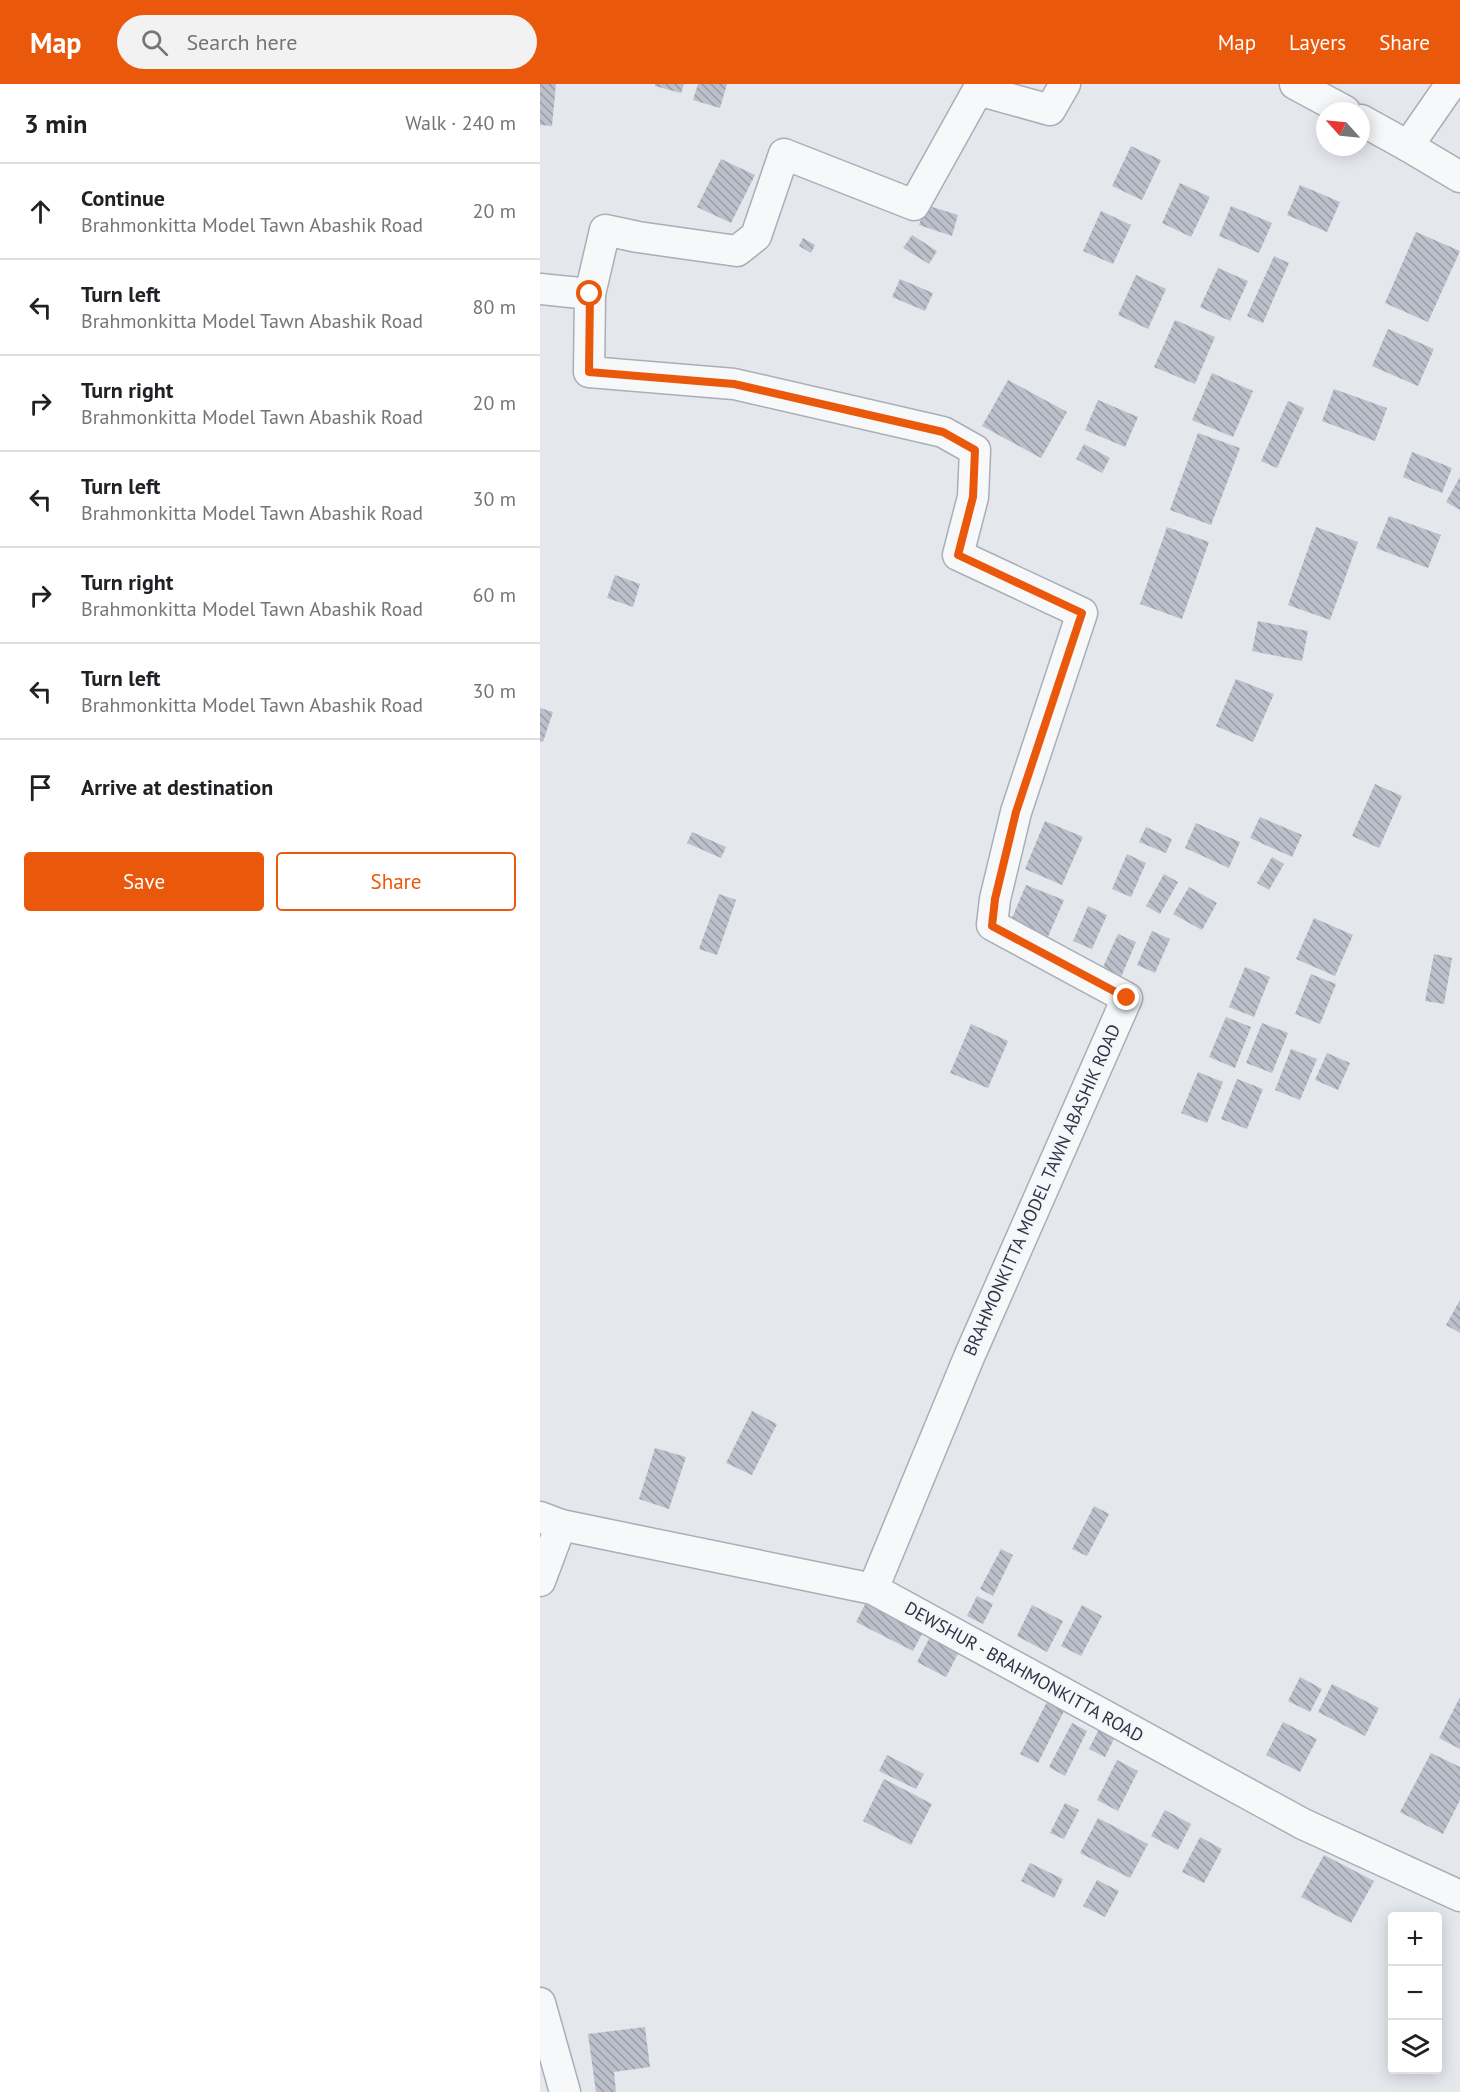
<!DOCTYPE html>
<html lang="en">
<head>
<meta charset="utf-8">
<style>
	:root { --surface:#fff; --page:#f2f2f2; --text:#202124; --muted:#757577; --line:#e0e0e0; --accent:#ea580c }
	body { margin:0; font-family:"PT Sans",sans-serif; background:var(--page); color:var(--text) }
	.controls { position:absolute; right:18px; bottom:18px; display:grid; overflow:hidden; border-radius:6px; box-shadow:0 3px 15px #0003 }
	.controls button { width:54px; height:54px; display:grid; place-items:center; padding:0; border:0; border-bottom:2px solid var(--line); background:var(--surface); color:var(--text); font:30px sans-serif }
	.compass { position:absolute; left:776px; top:18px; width:54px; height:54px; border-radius:50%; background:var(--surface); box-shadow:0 3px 15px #0003; rotate:297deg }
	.stop { position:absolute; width:18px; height:18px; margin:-14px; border:4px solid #ea580c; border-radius:50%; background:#fff }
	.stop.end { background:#ea580c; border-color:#fff; box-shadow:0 2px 6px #0008 }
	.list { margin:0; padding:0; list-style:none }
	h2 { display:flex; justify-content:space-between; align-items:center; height:78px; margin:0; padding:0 24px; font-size:26px }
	h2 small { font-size:20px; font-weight:400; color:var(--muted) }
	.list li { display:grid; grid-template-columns:39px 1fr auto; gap:18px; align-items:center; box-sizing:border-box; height:96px; padding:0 24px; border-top:2px solid var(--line) }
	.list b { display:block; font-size:22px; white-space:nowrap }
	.list p { margin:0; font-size:20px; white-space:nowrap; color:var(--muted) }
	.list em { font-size:20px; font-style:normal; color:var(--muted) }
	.actions { display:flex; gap:12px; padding:18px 24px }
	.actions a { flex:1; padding:14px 0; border:2px solid var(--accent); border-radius:6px; text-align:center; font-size:21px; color:var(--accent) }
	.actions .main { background:var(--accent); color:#fff }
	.icon { flex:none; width:33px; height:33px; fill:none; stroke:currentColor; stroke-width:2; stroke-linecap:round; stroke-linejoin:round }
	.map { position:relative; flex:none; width:920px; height:2008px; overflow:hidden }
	header { display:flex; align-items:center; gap:36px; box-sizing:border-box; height:84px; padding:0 30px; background:var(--accent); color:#fff }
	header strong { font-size:28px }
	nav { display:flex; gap:33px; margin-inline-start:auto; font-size:21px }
	.search { width:420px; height:54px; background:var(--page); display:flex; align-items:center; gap:15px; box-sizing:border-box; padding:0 21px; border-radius:33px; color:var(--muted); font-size:22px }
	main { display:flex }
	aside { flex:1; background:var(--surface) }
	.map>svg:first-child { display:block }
	.building { fill:url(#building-back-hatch) }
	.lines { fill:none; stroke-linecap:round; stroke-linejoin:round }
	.minor-casing { stroke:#a9aeb7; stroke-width:33 }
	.minor { stroke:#f7f8fa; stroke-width:30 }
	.route { stroke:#ea580c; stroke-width:8 }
	.labels { text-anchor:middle; stroke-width:4.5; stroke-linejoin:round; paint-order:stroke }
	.street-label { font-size:18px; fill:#2b3445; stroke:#f4f6f9 }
</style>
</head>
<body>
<header>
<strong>Map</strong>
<div class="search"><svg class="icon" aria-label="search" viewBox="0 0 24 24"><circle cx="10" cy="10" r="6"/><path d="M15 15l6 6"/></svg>Search here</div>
<nav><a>Map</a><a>Layers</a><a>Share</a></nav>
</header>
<main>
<aside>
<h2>3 min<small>Walk · 240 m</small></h2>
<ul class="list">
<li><svg class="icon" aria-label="ahead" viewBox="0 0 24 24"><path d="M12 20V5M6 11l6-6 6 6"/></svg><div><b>Continue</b><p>Brahmonkitta Model Tawn Abashik Road</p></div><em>20 m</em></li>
<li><svg class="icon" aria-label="left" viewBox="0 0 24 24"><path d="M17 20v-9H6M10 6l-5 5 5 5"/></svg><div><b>Turn left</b><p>Brahmonkitta Model Tawn Abashik Road</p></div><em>80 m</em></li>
<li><svg class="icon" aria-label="right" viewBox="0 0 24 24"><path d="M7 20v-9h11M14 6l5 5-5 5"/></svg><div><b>Turn right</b><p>Brahmonkitta Model Tawn Abashik Road</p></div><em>20 m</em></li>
<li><svg class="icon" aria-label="left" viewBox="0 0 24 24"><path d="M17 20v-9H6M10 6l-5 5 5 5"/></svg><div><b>Turn left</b><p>Brahmonkitta Model Tawn Abashik Road</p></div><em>30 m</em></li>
<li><svg class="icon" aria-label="right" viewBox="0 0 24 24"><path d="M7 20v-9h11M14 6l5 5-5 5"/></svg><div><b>Turn right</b><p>Brahmonkitta Model Tawn Abashik Road</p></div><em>60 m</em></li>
<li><svg class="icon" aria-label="left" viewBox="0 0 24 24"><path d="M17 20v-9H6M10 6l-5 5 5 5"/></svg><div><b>Turn left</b><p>Brahmonkitta Model Tawn Abashik Road</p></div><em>30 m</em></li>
<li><svg class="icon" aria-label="arrive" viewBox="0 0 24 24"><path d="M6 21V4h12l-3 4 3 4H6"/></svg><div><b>Arrive at destination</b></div></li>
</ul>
<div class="actions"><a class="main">Save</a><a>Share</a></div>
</aside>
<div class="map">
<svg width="920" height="2008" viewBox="0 0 920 2008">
	<defs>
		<pattern id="building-back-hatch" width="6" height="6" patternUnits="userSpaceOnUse" patternTransform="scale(1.5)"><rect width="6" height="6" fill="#bbc0ca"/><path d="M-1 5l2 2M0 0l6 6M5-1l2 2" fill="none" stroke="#989da6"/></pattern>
	</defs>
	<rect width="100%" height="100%" fill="#e4e7ec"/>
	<!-- building -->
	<g class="building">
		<polygon points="0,0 16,0 12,42 0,41"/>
		<polygon points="115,0 144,0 141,9 115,2"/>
		<polygon points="158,0 187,0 180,24 153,16"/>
		<polygon points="591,62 621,76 602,116 572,102"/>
		<polygon points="181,75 215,91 191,139 157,123"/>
		<polygon points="640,99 670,113 651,153 622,139"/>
		<polygon points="760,101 800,118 787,148 747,131"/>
		<polygon points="386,121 418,131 412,152 379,141"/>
		<polygon points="691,122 732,139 719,169 679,152"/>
		<polygon points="561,127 591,141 573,180 543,167"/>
		<polygon points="876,148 920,167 888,238 845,219"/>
		<polygon points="372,151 397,167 389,180 363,164"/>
		<polygon points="263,154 275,161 271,169 259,162"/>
		<polygon points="734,172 749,179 723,239 707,232"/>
		<polygon points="678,184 708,197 690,237 660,223"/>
		<polygon points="596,191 626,205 608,245 578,231"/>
		<polygon points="360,195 393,209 385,227 352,213"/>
		<polygon points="635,236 675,253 655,300 614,283"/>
		<polygon points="848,245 894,265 878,302 832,282"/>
		<polygon points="672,289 713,307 693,353 652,336"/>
		<polygon points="468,296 527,328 501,374 442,342"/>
		<polygon points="794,305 847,324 835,357 782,337"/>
		<polygon points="558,316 598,333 585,363 545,346"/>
		<polygon points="748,317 764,324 737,384 721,377"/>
		<polygon points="658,349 700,364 671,441 630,426"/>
		<polygon points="544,360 570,374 562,389 536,375"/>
		<polygon points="872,368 912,384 902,409 863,393"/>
		<polygon points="920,393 920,426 906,418"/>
		<polygon points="849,432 901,451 888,484 836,464"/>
		<polygon points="627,443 669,458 642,535 600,520"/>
		<polygon points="776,443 818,458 790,536 748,521"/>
		<polygon points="75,491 100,500 93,523 67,514"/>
		<polygon points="718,537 768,547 762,577 712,567"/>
		<polygon points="696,595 734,610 713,658 676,642"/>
		<polygon points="0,624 13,628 3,658 0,657"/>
		<polygon points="835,700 862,712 839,764 812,752"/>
		<polygon points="720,733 762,751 752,773 710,754"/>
		<polygon points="505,737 543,753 522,801 485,785"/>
		<polygon points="656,739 700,758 689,784 645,764"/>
		<polygon points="606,743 632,755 626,769 599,758"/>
		<polygon points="152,748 186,763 181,774 147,759"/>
		<polygon points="587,770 606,779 591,813 572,805"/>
		<polygon points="732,773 744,780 729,806 717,799"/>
		<polygon points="624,790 638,798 620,830 606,822"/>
		<polygon points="486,801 524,816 503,864 466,848"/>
		<polygon points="649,803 677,819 662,846 633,830"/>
		<polygon points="179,810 196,816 177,871 159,865"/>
		<polygon points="548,822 567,831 552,865 533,857"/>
		<polygon points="774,834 813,851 795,892 756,875"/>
		<polygon points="612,847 630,855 615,889 597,881"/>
		<polygon points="578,850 596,858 581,893 562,885"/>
		<polygon points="894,870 912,874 904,920 885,917"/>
		<polygon points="705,883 730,893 714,933 689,923"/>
		<polygon points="771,890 796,900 780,940 755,930"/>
		<polygon points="686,933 711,943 695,984 669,973"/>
		<polygon points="722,939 748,949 732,989 706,979"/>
		<polygon points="431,940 468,957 448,1004 410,989"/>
		<polygon points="751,965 777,975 760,1016 735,1006"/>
		<polygon points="787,969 810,979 798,1006 775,996"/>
		<polygon points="658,988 683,998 667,1039 641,1029"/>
		<polygon points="697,995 723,1005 707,1045 681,1035"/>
		<polygon points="920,1216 920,1249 906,1241"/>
		<polygon points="212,1327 237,1340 212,1391 186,1379"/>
		<polygon points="115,1364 146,1373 129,1425 99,1415"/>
		<polygon points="554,1422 569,1430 547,1472 532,1465"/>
		<polygon points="461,1465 473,1471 453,1512 440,1505"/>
		<polygon points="333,1505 390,1534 373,1567 316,1538"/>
		<polygon points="437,1512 453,1520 443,1540 427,1532"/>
		<polygon points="492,1521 523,1537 507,1568 477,1552"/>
		<polygon points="542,1521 562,1532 541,1572 521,1562"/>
		<polygon points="396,1541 425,1556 406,1593 377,1578"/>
		<polygon points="760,1593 782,1605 770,1628 748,1617"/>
		<polygon points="792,1600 839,1624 825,1652 778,1628"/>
		<polygon points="920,1613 920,1665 899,1654"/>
		<polygon points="509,1614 526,1623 498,1679 480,1670"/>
		<polygon points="570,1623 586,1631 565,1673 549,1665"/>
		<polygon points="743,1638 777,1655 760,1688 726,1671"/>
		<polygon points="532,1639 547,1647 525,1692 509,1683"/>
		<polygon points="891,1669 920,1683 920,1716 903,1750 860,1728"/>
		<polygon points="347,1671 384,1690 376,1705 339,1687"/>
		<polygon points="577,1676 598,1687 578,1727 557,1716"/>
		<polygon points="344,1695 392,1720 371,1761 323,1737"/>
		<polygon points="525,1719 539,1726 524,1755 510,1749"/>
		<polygon points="625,1726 651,1740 638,1766 611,1752"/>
		<polygon points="558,1734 608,1760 590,1794 540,1769"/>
		<polygon points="660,1753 682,1765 664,1799 642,1788"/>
		<polygon points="784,1771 834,1797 811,1839 761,1813"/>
		<polygon points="490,1779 523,1795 514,1814 481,1797"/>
		<polygon points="557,1796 579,1807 565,1833 543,1822"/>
		<polygon points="105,1943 110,1983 74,1988 76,2008 56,2008 48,1950"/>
	</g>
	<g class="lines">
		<!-- minor casing -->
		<g class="minor-casing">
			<g id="minor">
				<polyline points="755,0 805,27"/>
				<polyline points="821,36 868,62 911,0"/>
				<polyline points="868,62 920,93"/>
				<polyline points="0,205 50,210 65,146 98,153 197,167 216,152 244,70 374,121 438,6 510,26 525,0"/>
				<polyline points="50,210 49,288 194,300 403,348 435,366 433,413 418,471 542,529 476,728 455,815 452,841 587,914 429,1273 333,1505"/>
				<polyline points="0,1433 21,1441 0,1497"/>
				<polyline points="21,1441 333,1505 763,1740 920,1812"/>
				<polyline points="0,1919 25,2008"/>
			</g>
		</g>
		<!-- minor -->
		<use href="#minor" class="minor"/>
	</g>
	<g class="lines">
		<!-- route -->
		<polyline class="route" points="50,210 49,288 194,300 403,348 435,366 433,413 418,471 542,529 476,728 455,815 452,842 587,914"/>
	</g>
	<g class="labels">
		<!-- street labels -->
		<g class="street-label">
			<text transform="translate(502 1106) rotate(-66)" y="6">BRAHMONKITTA MODEL TAWN ABASHIK ROAD</text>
			<text transform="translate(484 1588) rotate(29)" y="6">DEWSHUR - BRAHMONKITTA ROAD</text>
		</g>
	</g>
</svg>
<div class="controls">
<button>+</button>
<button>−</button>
<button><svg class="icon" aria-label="layers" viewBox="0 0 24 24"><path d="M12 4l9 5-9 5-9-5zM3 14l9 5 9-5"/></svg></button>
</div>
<svg class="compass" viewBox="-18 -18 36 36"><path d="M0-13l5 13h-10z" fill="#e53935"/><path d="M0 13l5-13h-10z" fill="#757577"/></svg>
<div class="stop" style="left:50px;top:210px"></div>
<div class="stop end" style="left:587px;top:914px"></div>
</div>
</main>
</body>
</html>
